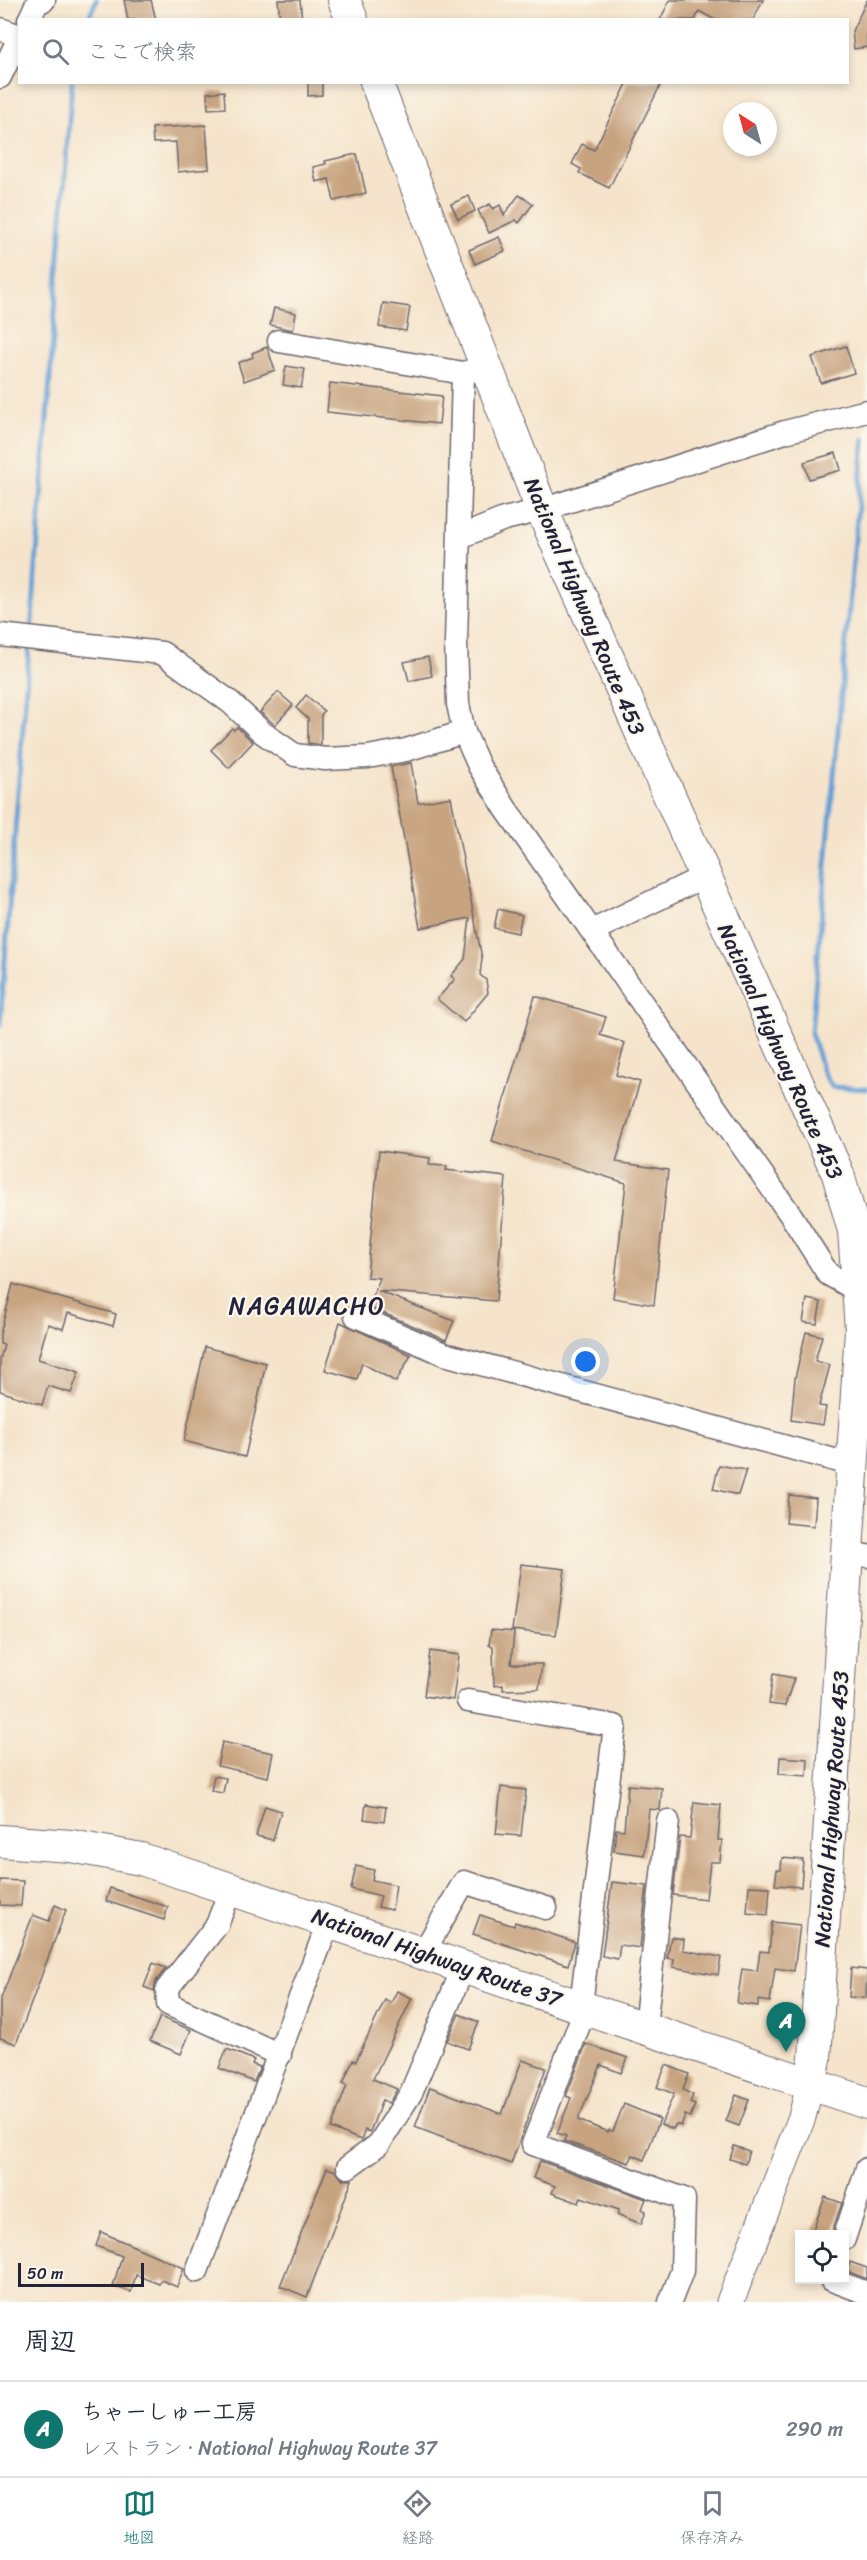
<!DOCTYPE html>
<html lang="ja">
<head>
<meta charset="utf-8">
<style>
	:root { --surface:#fff; --page:#f2f2f3; --text:#1f2937; --muted:#747a83; --line:#e0e1e3; --accent:#0f766e }
	body { margin:0; font-family:Sriracha,"Klee One",sans-serif; background:var(--page); color:var(--text) }
	.controls { position:absolute; right:18px; bottom:18px; display:grid; overflow:hidden; border-radius:0px; box-shadow:0 3px 9px #0003 }
	.controls button { width:54px; height:54px; display:grid; place-items:center; padding:0; border:0; border-bottom:2px solid var(--line); background:var(--surface); color:var(--text); font:30px sans-serif }
	.compass { position:absolute; left:723px; top:102px; width:54px; height:54px; border-radius:50%; background:var(--surface); box-shadow:0 3px 9px #0003; rotate:324deg }
	.scale { position:absolute; left:18px; bottom:15px; width:126px; box-sizing:border-box; padding-left:6px; border:3px solid #22223b; border-top:0; font-size:16px; line-height:21px; white-space:nowrap; color:#22223b; -webkit-text-stroke:4px #fbf7ec; paint-order:stroke }
	.you { position:absolute; left:586px; top:1362px; width:21px; height:21px; margin:-15px; border:4px solid #fff; border-radius:50%; background:#1a73e8; box-shadow:0 0 0 9px #1a73e833 }
	.badge { display:grid; place-items:center; width:39px; height:39px; border-radius:50%; background:var(--accent); color:#fff; font-size:20px; font-weight:700 }
	.pin { position:absolute; translate:-50% -50px; filter:drop-shadow(0 2px 3px #0008) }
	.pin::after { content:''; position:absolute; top:32px; width:21px; height:18px; background:inherit; clip-path:polygon(0 0,100% 0,50% 100%) }
	.list { margin:0; padding:0; list-style:none }
	h2 { display:flex; justify-content:space-between; align-items:center; height:78px; margin:0; padding:0 24px; font-size:26px }
	h2 small { font-size:20px; font-weight:400; color:var(--muted) }
	.list li { display:grid; grid-template-columns:39px 1fr auto; gap:18px; align-items:center; box-sizing:border-box; height:96px; padding:0 24px; border-top:2px solid var(--line) }
	.list b { display:block; font-size:22px; white-space:nowrap }
	.list p { margin:0; font-size:20px; white-space:nowrap; color:var(--muted) }
	.list em { font-size:20px; font-style:normal; color:var(--muted) }
	.icon { flex:none; width:33px; height:33px; fill:none; stroke:currentColor; stroke-width:2; stroke-linecap:round; stroke-linejoin:round }
	.map { position:relative; flex:none; width:867px; height:2302px; overflow:hidden }
	.search { position:absolute; background:var(--surface); box-shadow:0 3px 9px #0003; left:18px; right:18px; top:18px; height:66px; display:flex; align-items:center; gap:15px; box-sizing:border-box; padding:0 21px; border-radius:0px; color:var(--muted); font-size:22px }
	.sheet { height:174px; background:var(--surface) }
	nav { display:flex; justify-content:space-around; align-items:center; box-sizing:border-box; height:84px; border-top:2px solid var(--line); background:var(--surface); font-size:16px; color:var(--muted) }
	nav a { display:grid; justify-items:center; gap:3px }
	nav .on { color:var(--accent) }
	.map>svg:first-child { display:block }
	.lines { fill:none; stroke-linecap:round; stroke-linejoin:round }
	.stream { stroke:#659fd4; stroke-width:5 }
	.building { fill:#c7a37f }
	.minor-casing { stroke:#6c666d; stroke-width:25 }
	.major-casing { stroke:#6c666d; stroke-width:29 }
	.highway-casing { stroke:#6c666d; stroke-width:34 }
	.minor { stroke:#fff; stroke-width:22 }
	.major { stroke:#fff; stroke-width:27 }
	.highway { stroke:#fff; stroke-width:32 }
	.labels { text-anchor:middle; stroke-width:4.5; stroke-linejoin:round; paint-order:stroke }
	.street-label { font-size:22px; fill:#22223b; stroke:#fbf7ec }
	.neighbourhood-label { font-size:24px; letter-spacing:1.5px; fill:#22223b; stroke:#fbf7ec }
</style>
</head>
<body>
<div class="map">
<svg width="867" height="2302" viewBox="0 0 867 2302">
	<rect width="100%" height="100%" fill="#fbf7ec"/>
	<filter id="ink" filterUnits="userSpaceOnUse"><feTurbulence type="fractalNoise" baseFrequency=".0167" numOctaves="2"/><feDisplacementMap in="SourceGraphic" scale="12" xChannelSelector="R" yChannelSelector="G"/><feConvolveMatrix kernelMatrix="1 2 1 2 8 2 1 2 1" color-interpolation-filters="sRGB"/></filter>
	<filter id="wash" filterUnits="userSpaceOnUse"><feTurbulence type="fractalNoise" baseFrequency=".008" numOctaves="4" result="noise"/><feDisplacementMap in="SourceGraphic" scale="24" xChannelSelector="R" yChannelSelector="G"/><feGaussianBlur stdDeviation="1.35" result="paint"/><feColorMatrix in="noise" values="0 0 0 0 0 0 0 0 0 0 0 0 0 0 0 0 0 1.4 0 .05"/><feComposite in="paint" operator="in"/></filter>
	<g filter="url(#wash)">
		<rect width="100%" height="100%" fill="#f5e4cb"/>
		<g class="lines">
			<!-- stream -->
			<g class="stream">
				<polyline points="88,20 96,0"/>
				<polyline points="864,439 811,1033 823,1072 832,1087 867,1089"/>
				<polyline points="31,634 72,82"/>
				<polyline points="0,1025 29,649"/>
			</g>
		</g>
		<g id="blocks">
			<!-- building -->
			<g class="building">
				<polygon points="124,0 151,0 156,20 128,20"/>
				<polygon points="278,0 300,0 302,20 280,20"/>
				<polygon points="670,0 763,0 753,20 715,20 699,11 695,20 660,20"/>
				<polygon points="867,0 867,47 854,49 852,31"/>
				<polygon points="308,82 322,82 322,95 308,96"/>
				<polygon points="628,82 662,82 609,188 579,173 581,169 572,164 582,144 594,150"/>
				<polygon points="224,91 225,108 208,109 207,93"/>
				<polygon points="206,125 209,169 178,172 176,142 153,143 152,128"/>
				<polygon points="357,154 366,193 334,201 329,179 316,182 313,167 326,164 325,161"/>
				<polygon points="519,195 533,204 519,223 516,220 489,233 478,210 490,204 493,209 500,205 504,215"/>
				<polygon points="469,196 475,211 458,219 451,204"/>
				<polygon points="499,237 505,251 475,264 469,250"/>
				<polygon points="383,303 410,307 406,331 379,327"/>
				<polygon points="274,308 296,313 293,330 270,325"/>
				<polygon points="846,346 854,373 821,383 812,357"/>
				<polygon points="267,347 275,370 244,381 238,363 253,357 252,353"/>
				<polygon points="286,366 305,369 301,388 283,385"/>
				<polygon points="330,383 442,396 439,424 327,412"/>
				<polygon points="836,453 841,470 809,479 804,462"/>
				<polygon points="428,657 432,676 409,681 404,662"/>
				<polygon points="278,692 293,705 275,725 260,712"/>
				<polygon points="306,695 324,711 321,715 321,745 308,743 308,719 296,708"/>
				<polygon points="237,727 253,742 229,768 211,750 232,728 234,730"/>
				<polygon points="411,763 418,803 451,797 482,958 480,975 486,980 488,993 464,1022 437,999 455,979 451,976 465,959 470,918 420,928 391,767"/>
				<polygon points="498,909 522,915 518,933 494,928"/>
				<polygon points="535,996 606,1017 600,1035 625,1043 616,1075 640,1082 616,1162 668,1170 654,1305 613,1298 626,1183 492,1141"/>
				<polygon points="379,1151 430,1158 429,1165 447,1166 446,1170 506,1177 496,1301 378,1291 454,1321 446,1340 369,1307 380,1278 367,1277"/>
				<polygon points="13,1284 116,1314 113,1326 68,1313 63,1329 48,1324 38,1359 79,1372 71,1393 48,1386 42,1405 0,1391 0,1359 4,1345 0,1344 0,1334"/>
				<polygon points="807,1299 821,1302 817,1324 803,1322"/>
				<polygon points="340,1322 411,1355 396,1382 362,1363 357,1379 325,1370"/>
				<polygon points="806,1332 822,1336 815,1361 830,1365 819,1406 826,1407 823,1425 791,1420 795,1378"/>
				<polygon points="205,1347 266,1363 245,1457 184,1441"/>
				<polygon points="719,1465 746,1470 738,1495 713,1489"/>
				<polygon points="789,1495 816,1498 814,1526 786,1523"/>
				<polygon points="521,1564 565,1569 556,1635 512,1630"/>
				<polygon points="491,1630 514,1632 511,1664 542,1664 539,1689 503,1690 503,1685 494,1686 493,1646 489,1645"/>
				<polygon points="430,1651 459,1655 453,1700 424,1696"/>
				<polygon points="773,1674 794,1678 785,1706 769,1704"/>
				<polygon points="222,1742 273,1753 268,1777 217,1766"/>
				<polygon points="780,1757 808,1759 807,1776 779,1774"/>
				<polygon points="214,1776 226,1778 223,1793 211,1791"/>
				<polygon points="628,1785 662,1788 660,1810 649,1809 644,1855 614,1851 616,1829 624,1830"/>
				<polygon points="501,1787 526,1790 521,1836 496,1834"/>
				<polygon points="694,1802 721,1805 718,1840 722,1840 720,1862 710,1862 706,1899 673,1895 680,1837 690,1838"/>
				<polygon points="366,1804 386,1807 384,1822 364,1819"/>
				<polygon points="265,1806 281,1811 273,1840 256,1836"/>
				<polygon points="782,1858 803,1860 801,1887 775,1885 777,1870 781,1870"/>
				<polygon points="356,1866 374,1870 372,1880 396,1885 392,1910 378,1907 381,1896 351,1889"/>
				<polygon points="0,1880 23,1881 21,1906 0,1905"/>
				<polygon points="612,1882 647,1886 640,1948 620,1945 618,1959 602,1956"/>
				<polygon points="749,1886 770,1887 768,1915 747,1913"/>
				<polygon points="110,1888 168,1907 164,1920 106,1901"/>
				<polygon points="55,1905 66,1910 16,2044 0,2038 0,2001 33,1915 49,1921"/>
				<polygon points="480,1915 514,1926 515,1922 575,1942 568,1965 473,1934"/>
				<polygon points="772,1922 800,1925 794,1971 775,1968 770,2002 758,2000 758,2006 737,2003 742,1969 757,1971 760,1951 769,1952"/>
				<polygon points="671,1937 684,1939 683,1950 721,1957 718,1975 673,1967 674,1959 667,1958"/>
				<polygon points="153,1963 166,1968 156,1981 154,1991 144,1987"/>
				<polygon points="851,1968 867,1970 866,1998 849,1997"/>
				<polygon points="397,1991 412,1998 373,2079 397,2089 389,2103 382,2100 370,2132 365,2130 361,2140 331,2128 347,2085 343,2083 353,2060 356,2061 385,2000 391,2003"/>
				<polygon points="459,2014 479,2022 468,2049 447,2041"/>
				<polygon points="160,2017 191,2030 181,2054 150,2041"/>
				<polygon points="586,2044 628,2058 621,2073 601,2065 578,2120 608,2132 609,2130 613,2131 624,2104 660,2119 644,2160 633,2155 629,2163 564,2141 566,2136 557,2133 571,2098 566,2096"/>
				<polygon points="227,2049 254,2060 252,2064 260,2067 254,2082 219,2068"/>
				<polygon points="522,2060 546,2068 511,2164 415,2127 430,2087 502,2114"/>
				<polygon points="666,2065 689,2074 683,2090 693,2095 690,2103 695,2105 690,2117 685,2115 681,2126 676,2124 673,2129 661,2124 674,2094 657,2087"/>
				<polygon points="736,2095 749,2100 739,2126 726,2121"/>
				<polygon points="734,2146 749,2151 745,2164 730,2159"/>
				<polygon points="540,2161 646,2199 642,2209 646,2211 641,2224 617,2214 619,2210 581,2197 579,2203 552,2193 555,2186 533,2178"/>
				<polygon points="327,2168 336,2171 342,2179 352,2180 307,2297 280,2286"/>
				<polygon points="825,2197 842,2203 831,2235 811,2235"/>
				<polygon points="101,2232 184,2268 177,2287 161,2280 159,2284 136,2275 131,2292 113,2286 122,2256 96,2246"/>
				<polygon points="850,2262 867,2268 867,2279 847,2271"/>
			</g>
		</g>
	</g>
	<g filter="url(#ink)">
		<use href="#blocks" fill-opacity="0" stroke="#6c666d" stroke-width="1.5"/>
		<g class="lines">
			<!-- minor casing -->
			<g class="minor-casing">
				<g id="minor">
					<polyline points="29,20 37,3 44,0"/>
					<polyline points="0,29 20,36 0,77"/>
					<polyline points="279,341 463,373"/>
					<polyline points="486,367 463,373 456,643 458,704 464,732 479,766 506,809 792,1217 828,1274 860,1292"/>
					<polyline points="460,537 504,519 542,510 785,432 867,411"/>
					<polyline points="0,635 162,653 230,702 263,733 295,755 325,759 368,757 406,750 464,732"/>
					<polyline points="592,931 703,877"/>
					<polyline points="356,1316 444,1354 853,1465"/>
					<polyline points="848,1553 867,1556"/>
					<polyline points="468,1701 615,1726 581,2005"/>
					<polyline points="231,1888 217,1925 167,1989 168,2004 280,2055"/>
					<polyline points="423,1953 464,1882 546,1908"/>
					<polyline points="586,2007 533,2144 684,2199 682,2271 670,2302"/>
					<polyline points="645,2027 668,1821"/>
					<polyline points="348,2167 379,2144 411,2093 464,1966"/>
					<polyline points="844,2239 867,2169"/>
					<polyline points="197,2271 329,1921"/>
					<polyline points="832,2280 867,2293"/>
				</g>
			</g>
			<!-- major casing -->
			<g class="major-casing">
				<polyline id="major" points="730,2302 802,2117 810,2085"/>
			</g>
			<!-- highway casing -->
			<g class="highway-casing">
				<g id="highway">
					<polyline points="344,0 352,20"/>
					<polyline points="376,82 542,510 838,1174 854,1231 861,1330 815,2059 810,2085"/>
					<polyline points="0,1841 71,1846 141,1859 867,2103"/>
				</g>
			</g>
			<!-- minor -->
			<use href="#minor" class="minor"/>
			<!-- major -->
			<use href="#major" class="major"/>
			<!-- highway -->
			<use href="#highway" class="highway"/>
		</g>
	</g>
	<g class="labels">
		<!-- street labels -->
		<g class="street-label">
			<text transform="translate(585 606) rotate(67)" y="8">National Highway Route 453</text>
			<text transform="translate(781 1051) rotate(66)" y="8">National Highway Route 453</text>
			<text transform="translate(831 1809) rotate(-86)" y="8">National Highway Route 453</text>
			<text transform="translate(437 1957) rotate(19)" y="8">National Highway Route 37</text>
		</g>
		<!-- neighbourhood labels -->
		<g class="neighbourhood-label">
			<text x="307" y="1314">NAGAWACHO</text>
		</g>
	</g>
</svg>
<div class="controls">
<button><svg class="icon" aria-label="locate" viewBox="0 0 24 24"><circle cx="12" cy="12" r="6"/><path d="M12 2v4M12 18v4M2 12h4M18 12h4"/></svg></button>
</div>
<svg class="compass" viewBox="-18 -18 36 36"><path d="M0-13l5 13h-10z" fill="#e53935"/><path d="M0 13l5-13h-10z" fill="#747a83"/></svg>
<div class="scale">50 m</div>
<div class="you"></div>
<div class="pin badge" style="left:786px;top:2052px">A</div>
<div class="search"><svg class="icon" aria-label="search" viewBox="0 0 24 24"><circle cx="10" cy="10" r="6"/><path d="M15 15l6 6"/></svg>ここで検索</div>
</div>
<section class="sheet">
<h2>周辺<small></small></h2>
<ul class="list">
<li><span class="badge">A</span><div><b>ちゃーしゅー工房</b><p>レストラン · National Highway Route 37</p></div><em>290 m</em></li>
</ul>
</section>
<nav>
<a class="on"><svg class="icon" aria-label="map" viewBox="0 0 24 24"><path d="M3 6l6-2 6 2 6-2v14l-6 2-6-2-6 2zM9 4v14M15 6v14"/></svg>地図</a>
<a><svg class="icon" aria-label="directions" viewBox="0 0 24 24"><path d="M12 3l9 9-9 9-9-9zM9 14v-3h6M13 9l2 2-2 2"/></svg>経路</a>
<a><svg class="icon" aria-label="saved" viewBox="0 0 24 24"><path d="M7 4h10v16l-5-4-5 4z"/></svg>保存済み</a>
</nav>
</body>
</html>
